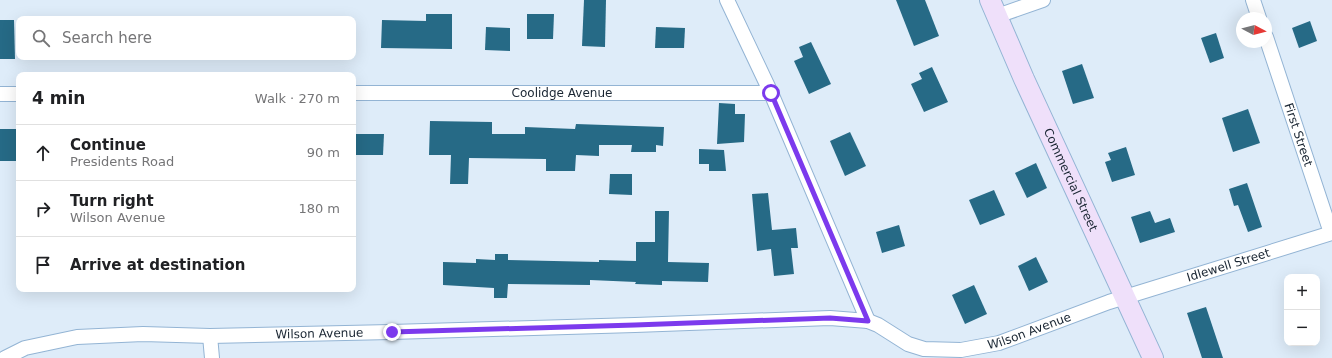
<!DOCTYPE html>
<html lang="en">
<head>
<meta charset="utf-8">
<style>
	:root { --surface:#fff; --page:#f2f2f2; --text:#202124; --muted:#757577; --line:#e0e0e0 }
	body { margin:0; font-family:"DejaVu Sans",sans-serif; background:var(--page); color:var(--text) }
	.controls { position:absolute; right:12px; bottom:12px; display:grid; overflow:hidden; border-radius:8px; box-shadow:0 4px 16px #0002 }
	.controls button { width:36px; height:36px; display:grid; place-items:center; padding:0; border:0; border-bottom:1px solid var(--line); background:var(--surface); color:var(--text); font:20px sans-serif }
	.compass { position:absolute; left:1236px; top:12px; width:36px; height:36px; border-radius:50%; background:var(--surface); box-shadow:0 4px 16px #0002; rotate:97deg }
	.stop { position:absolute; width:12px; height:12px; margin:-9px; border:3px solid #7c3aed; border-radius:50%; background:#fff }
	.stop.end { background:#7c3aed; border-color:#fff; box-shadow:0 1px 4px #0008 }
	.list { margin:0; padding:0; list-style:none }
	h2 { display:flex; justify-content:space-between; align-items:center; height:52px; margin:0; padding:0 16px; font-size:17px }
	h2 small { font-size:13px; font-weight:400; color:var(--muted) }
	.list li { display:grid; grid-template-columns:26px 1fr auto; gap:12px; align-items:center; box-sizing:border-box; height:56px; padding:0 16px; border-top:1px solid var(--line) }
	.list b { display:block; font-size:15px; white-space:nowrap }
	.list p { margin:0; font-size:13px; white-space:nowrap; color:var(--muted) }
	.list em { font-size:13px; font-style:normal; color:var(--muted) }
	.icon { flex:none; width:22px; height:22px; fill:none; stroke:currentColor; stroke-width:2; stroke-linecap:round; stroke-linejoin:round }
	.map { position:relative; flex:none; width:1332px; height:358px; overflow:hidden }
	.search { position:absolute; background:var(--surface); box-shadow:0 4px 16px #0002; left:16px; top:16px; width:340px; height:44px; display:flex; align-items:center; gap:10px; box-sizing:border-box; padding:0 14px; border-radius:8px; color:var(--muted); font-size:15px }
	.panel { position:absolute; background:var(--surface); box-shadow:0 4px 16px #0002; left:16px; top:72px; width:340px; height:220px; border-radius:8px }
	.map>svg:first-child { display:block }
	.building { fill:#266a86 }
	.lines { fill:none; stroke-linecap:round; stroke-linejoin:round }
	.street-casing { stroke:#93b4d4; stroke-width:16 }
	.secondary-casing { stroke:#93b4d4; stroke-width:22 }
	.street { stroke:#fff; stroke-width:14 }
	.secondary { stroke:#efe0fa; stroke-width:20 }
	.route { stroke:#7c3aed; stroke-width:5 }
	.labels { text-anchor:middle; stroke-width:4; stroke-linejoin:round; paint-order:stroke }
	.street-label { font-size:12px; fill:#192532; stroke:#f1f8ff }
</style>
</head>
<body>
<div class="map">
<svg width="1332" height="358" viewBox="0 0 1332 358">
	<rect width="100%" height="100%" fill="#deecf9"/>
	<!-- building -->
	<g class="building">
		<polygon points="584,0 606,0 605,47 582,46"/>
		<polygon points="896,0 925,0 939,36 914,46"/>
		<polygon points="426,14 452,14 452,49 381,48 382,20 426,21"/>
		<polygon points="527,14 554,14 553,39 527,39"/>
		<polygon points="0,20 14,20 15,59 0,59"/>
		<polygon points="1310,21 1317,41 1299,48 1292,28"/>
		<polygon points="486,27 510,28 510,51 485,50"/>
		<polygon points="656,27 685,28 684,48 655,48"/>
		<polygon points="1216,33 1224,58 1210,63 1201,38"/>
		<polygon points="811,42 831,84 809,94 794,61 803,57 799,47"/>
		<polygon points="1082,64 1094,98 1073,104 1062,71"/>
		<polygon points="932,67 948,102 924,112 911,84 922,79 919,73"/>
		<polygon points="719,103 735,104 735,114 745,114 744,142 717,144"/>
		<polygon points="1248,109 1260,143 1233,152 1222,118"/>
		<polygon points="430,121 492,122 492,134 525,134 525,127 575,129 576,124 664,127 663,146 656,145 656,152 631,152 632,145 599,145 599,156 576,155 575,171 546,171 546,159 469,158 468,184 450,184 451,155 429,155"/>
		<rect x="0" y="129" width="19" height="32"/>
		<polygon points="850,132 866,166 845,176 830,141"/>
		<polygon points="353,134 384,134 383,155 353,155"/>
		<polygon points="1126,147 1135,175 1112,182 1105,162 1111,160 1108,153"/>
		<polygon points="699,149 724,150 726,171 709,171 709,164 699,164"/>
		<polygon points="1036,163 1047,188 1027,198 1015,173"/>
		<polygon points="610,174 632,174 632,195 609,194"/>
		<polygon points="1247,183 1262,227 1248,232 1238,205 1234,206 1229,189"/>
		<polygon points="994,190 1005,215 980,225 969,200"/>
		<polygon points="768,193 772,230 796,228 798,248 791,248 794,274 774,276 771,249 757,251 752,194"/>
		<polygon points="655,211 669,211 668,262 709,263 708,282 662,281 662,285 635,284 636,282 590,280 590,285 508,284 507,298 494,298 494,288 443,285 443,262 476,263 476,259 495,260 495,254 508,254 508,260 599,262 599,260 636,261 636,242 655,242"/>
		<polygon points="1150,211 1155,223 1170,218 1175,232 1140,243 1131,217"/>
		<polygon points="899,225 905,246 882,253 876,232"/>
		<polygon points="1036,257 1048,282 1029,291 1018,266"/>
		<polygon points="974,285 987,314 965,324 952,295"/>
		<polygon points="1206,307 1223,358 1202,358 1187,313"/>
	</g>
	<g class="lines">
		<!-- street casing -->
		<g class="street-casing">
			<g id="street">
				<polyline points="727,0 771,93 868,321"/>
				<polyline points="1253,0 1259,18"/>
				<polyline points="997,16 1043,0"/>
				<path id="s1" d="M1266,37L1331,233"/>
				<path id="s2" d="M353,93H771"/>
				<polyline points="0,94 19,94"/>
				<polyline points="210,336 212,358"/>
				<path id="s3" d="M5,358L25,348L77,337L143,334L210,336L391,332L635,325L830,318L868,321L878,325L908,344L924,349L961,350L999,343L1109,302L1332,233"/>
			</g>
		</g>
		<!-- secondary casing -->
		<g class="secondary-casing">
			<g id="secondary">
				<path id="s4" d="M990,0L1024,79L1153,358"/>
			</g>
		</g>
		<!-- street -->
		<use href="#street" class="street"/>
		<!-- secondary -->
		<use href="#secondary" class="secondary"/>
	</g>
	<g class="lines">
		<!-- route -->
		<polyline class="route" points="392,332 635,325 830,318 868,321 771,93"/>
	</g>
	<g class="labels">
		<!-- street labels -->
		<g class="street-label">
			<text dy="4" stroke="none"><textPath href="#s2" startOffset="209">Coolidge Avenue</textPath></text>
			<text dy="4" stroke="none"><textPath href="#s1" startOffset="103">First Street</textPath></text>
			<text dy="4" stroke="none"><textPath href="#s4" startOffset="197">Commercial Street</textPath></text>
			<text dy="4" stroke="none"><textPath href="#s3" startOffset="1248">Idlewell Street</textPath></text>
			<text dy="4" stroke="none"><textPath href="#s3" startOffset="1038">Wilson Avenue</textPath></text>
			<text dy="4" stroke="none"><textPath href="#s3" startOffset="318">Wilson Avenue</textPath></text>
		</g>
	</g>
</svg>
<div class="controls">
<button>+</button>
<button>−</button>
</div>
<svg class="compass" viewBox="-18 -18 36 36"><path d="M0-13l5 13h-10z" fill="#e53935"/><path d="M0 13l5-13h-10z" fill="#757577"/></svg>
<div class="stop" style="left:771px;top:93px"></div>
<div class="stop end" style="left:392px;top:332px"></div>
<div class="search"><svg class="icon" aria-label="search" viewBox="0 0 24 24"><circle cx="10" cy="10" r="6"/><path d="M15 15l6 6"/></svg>Search here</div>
<section class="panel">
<h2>4 min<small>Walk · 270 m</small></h2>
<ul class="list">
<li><svg class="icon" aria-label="ahead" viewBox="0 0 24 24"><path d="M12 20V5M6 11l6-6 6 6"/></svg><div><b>Continue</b><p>Presidents Road</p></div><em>90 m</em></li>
<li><svg class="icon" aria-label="right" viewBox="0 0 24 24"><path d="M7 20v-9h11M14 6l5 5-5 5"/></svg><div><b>Turn right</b><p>Wilson Avenue</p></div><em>180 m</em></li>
<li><svg class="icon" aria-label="arrive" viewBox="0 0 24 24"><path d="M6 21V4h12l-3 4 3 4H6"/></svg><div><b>Arrive at destination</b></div></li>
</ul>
</section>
</div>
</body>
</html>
